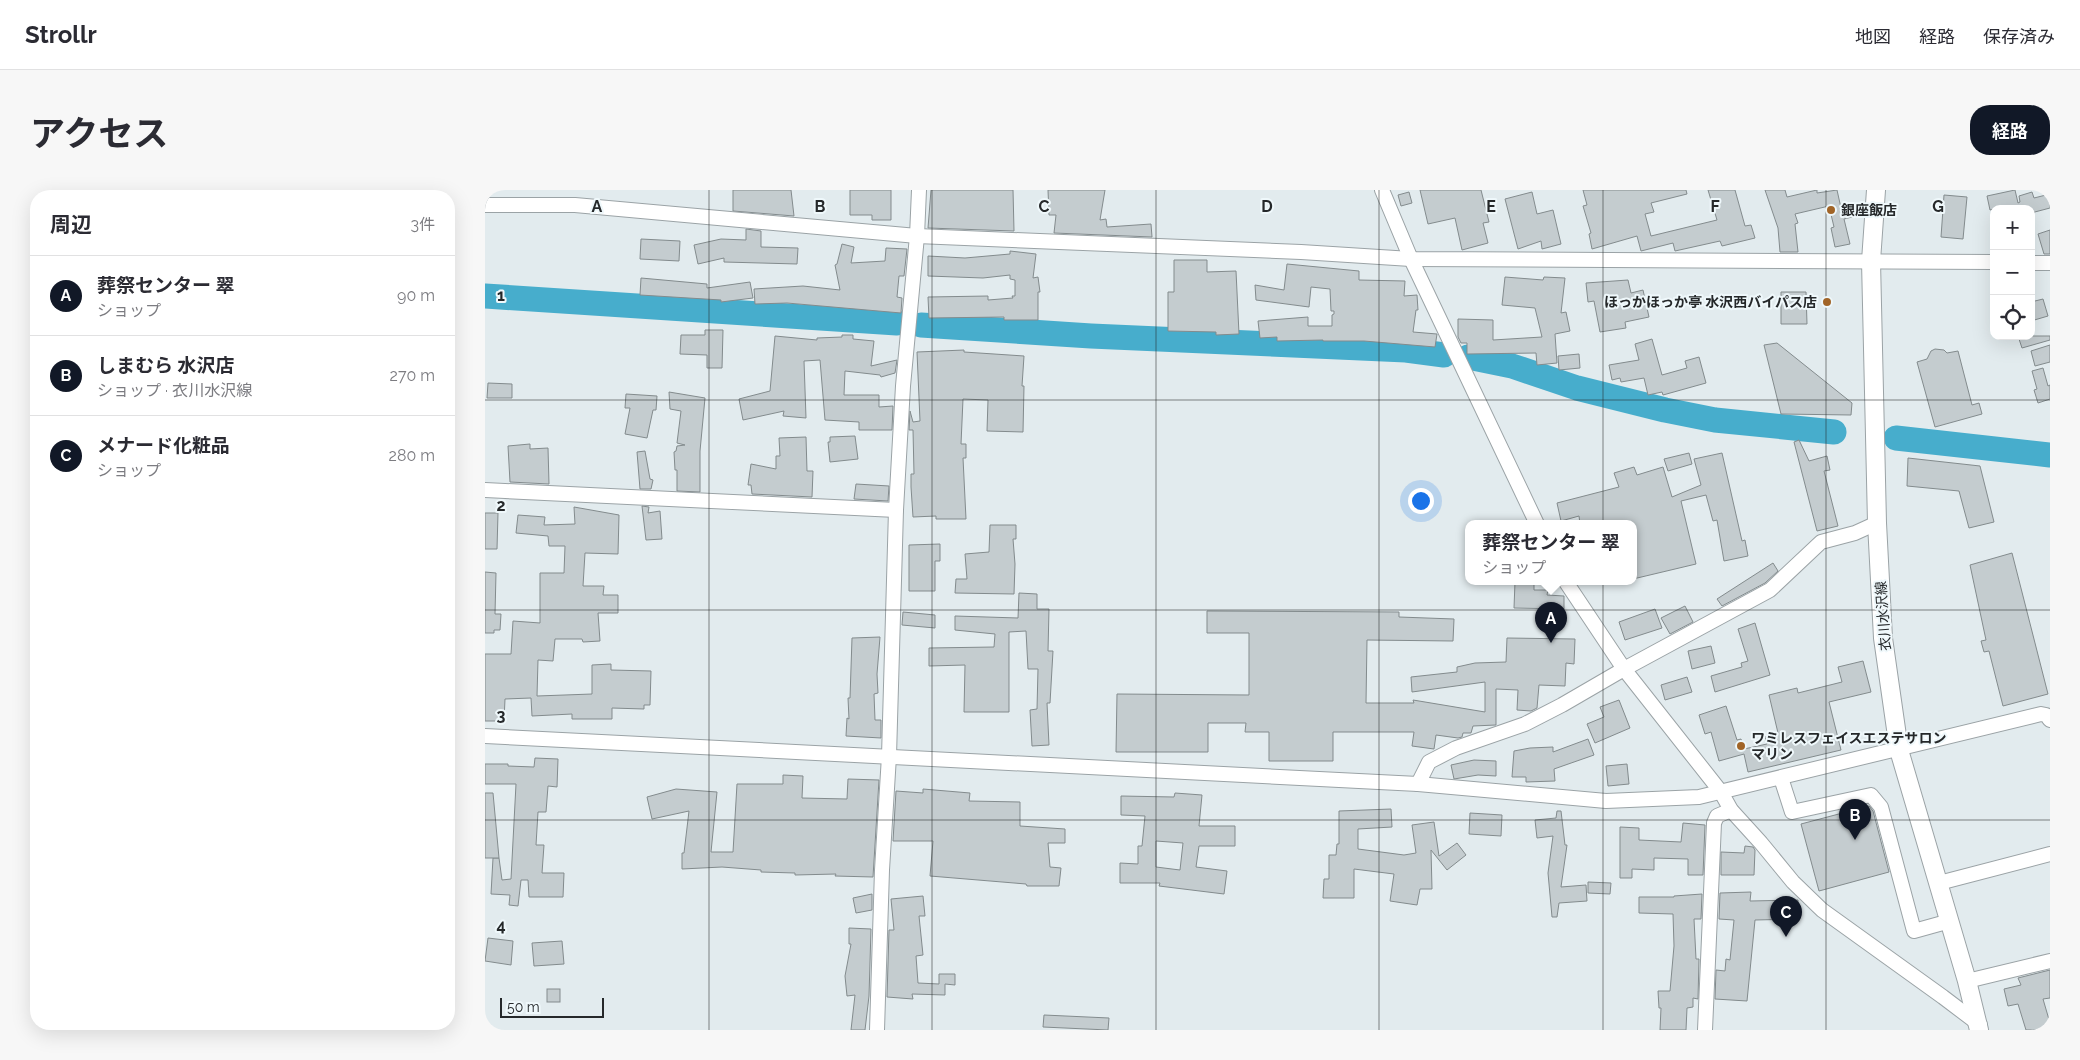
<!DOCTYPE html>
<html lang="ja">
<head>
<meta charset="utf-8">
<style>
	:root { --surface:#fff; --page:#f7f7f7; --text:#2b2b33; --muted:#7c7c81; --line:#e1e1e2; --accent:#111827 }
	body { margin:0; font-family:Raleway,"Noto Sans JP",sans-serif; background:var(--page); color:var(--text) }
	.controls { position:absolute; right:15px; top:15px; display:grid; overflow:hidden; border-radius:10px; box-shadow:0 5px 20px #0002 }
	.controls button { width:45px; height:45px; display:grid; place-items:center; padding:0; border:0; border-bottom:1px solid var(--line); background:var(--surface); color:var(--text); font:25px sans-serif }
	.scale { position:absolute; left:15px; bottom:12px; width:104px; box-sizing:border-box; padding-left:5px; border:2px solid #25282a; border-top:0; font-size:14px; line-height:18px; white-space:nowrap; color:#25282a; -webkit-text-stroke:4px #eff8fb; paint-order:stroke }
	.you { position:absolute; left:935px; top:310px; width:18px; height:18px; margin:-12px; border:4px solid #fff; border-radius:50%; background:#1a73e8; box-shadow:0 0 0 8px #1a73e833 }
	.badge { display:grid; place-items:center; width:32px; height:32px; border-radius:50%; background:var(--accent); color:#fff; font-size:16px; font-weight:700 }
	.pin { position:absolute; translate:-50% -41px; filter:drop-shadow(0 1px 2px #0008) }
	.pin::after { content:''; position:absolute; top:26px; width:18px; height:15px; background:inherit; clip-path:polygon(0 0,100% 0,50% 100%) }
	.popup { position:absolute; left:980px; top:330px; width:172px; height:65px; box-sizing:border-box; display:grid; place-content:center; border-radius:10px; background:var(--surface); filter:drop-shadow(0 1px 4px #0005); font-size:16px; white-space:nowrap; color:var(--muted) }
	.popup b { font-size:19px; color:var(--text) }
	.popup::after { content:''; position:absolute; left:50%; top:100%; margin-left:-10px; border:10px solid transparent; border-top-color:var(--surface) }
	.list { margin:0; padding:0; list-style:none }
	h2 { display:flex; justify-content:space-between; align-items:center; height:65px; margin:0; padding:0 20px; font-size:21px }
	h2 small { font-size:16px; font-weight:400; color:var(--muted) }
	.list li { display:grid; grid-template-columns:32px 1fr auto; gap:15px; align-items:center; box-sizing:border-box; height:80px; padding:0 20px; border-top:1px solid var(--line) }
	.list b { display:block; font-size:19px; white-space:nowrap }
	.list p { margin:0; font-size:16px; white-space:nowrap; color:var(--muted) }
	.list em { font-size:16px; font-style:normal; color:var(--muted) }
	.icon { flex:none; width:28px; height:28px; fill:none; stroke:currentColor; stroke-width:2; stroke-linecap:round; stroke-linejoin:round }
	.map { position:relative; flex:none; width:1565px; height:840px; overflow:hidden; border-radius:20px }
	header { display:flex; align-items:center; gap:30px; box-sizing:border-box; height:70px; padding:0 25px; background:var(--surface); border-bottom:1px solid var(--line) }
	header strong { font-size:24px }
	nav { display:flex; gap:28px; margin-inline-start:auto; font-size:18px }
	.intro { display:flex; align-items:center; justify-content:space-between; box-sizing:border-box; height:120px; padding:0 30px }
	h1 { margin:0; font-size:35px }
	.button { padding:12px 22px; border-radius:20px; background:var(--accent); color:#fff; font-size:18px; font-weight:700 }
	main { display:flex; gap:30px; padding:0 30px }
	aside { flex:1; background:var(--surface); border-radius:20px; box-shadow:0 5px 20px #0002 }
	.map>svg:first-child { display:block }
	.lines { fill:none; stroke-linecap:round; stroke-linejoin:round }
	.river { stroke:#47adcc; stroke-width:25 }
	.building { fill:#c4cccf; stroke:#838b8d; fill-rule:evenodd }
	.minor-casing { stroke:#9ba3a6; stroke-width:16 }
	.major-casing { stroke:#9ba3a6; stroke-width:20 }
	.minor { stroke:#fff; stroke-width:14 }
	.major { stroke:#fff; stroke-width:18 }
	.grid { fill:none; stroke:#25282a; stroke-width:1; stroke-opacity:0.55 }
	.poi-dot { fill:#a16427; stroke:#eff8fb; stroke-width:2 }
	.labels { text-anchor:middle; stroke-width:4; stroke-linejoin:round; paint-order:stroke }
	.poi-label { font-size:14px; font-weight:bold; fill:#25282a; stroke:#eff8fb; text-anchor:start }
	.street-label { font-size:14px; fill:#25282a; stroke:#eff8fb }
	.grid-label { font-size:16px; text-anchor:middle; font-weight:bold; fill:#25282a; stroke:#eff8fb; stroke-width:4; stroke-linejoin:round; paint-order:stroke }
</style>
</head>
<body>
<header>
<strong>Strollr</strong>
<nav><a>地図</a><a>経路</a><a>保存済み</a></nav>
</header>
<div class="intro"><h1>アクセス</h1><a class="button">経路</a></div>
<main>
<aside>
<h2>周辺<small>3件</small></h2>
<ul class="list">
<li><span class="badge">A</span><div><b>葬祭センター 翠</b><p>ショップ</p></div><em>90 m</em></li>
<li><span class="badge">B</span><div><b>しまむら 水沢店</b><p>ショップ · 衣川水沢線</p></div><em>270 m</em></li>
<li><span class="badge">C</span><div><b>メナード化粧品</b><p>ショップ</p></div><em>280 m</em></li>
</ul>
</aside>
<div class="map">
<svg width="1565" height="840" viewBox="0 0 1565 840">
	<rect width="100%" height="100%" fill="#e2ebee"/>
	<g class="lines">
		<!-- river -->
		<g class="river">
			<polyline points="0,106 412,133"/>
			<polyline points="436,135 606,146 921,160 959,165"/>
			<polyline points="983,167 1027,176 1092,198 1180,220 1230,230 1349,242"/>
			<polyline points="1411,248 1565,265"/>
		</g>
	</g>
	<!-- building -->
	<g class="building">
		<polygon points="248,0 306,0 309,26 248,21"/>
		<polygon points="365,0 406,0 406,30 387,30 387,25 365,25"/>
		<polygon points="446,0 528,0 529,41 443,38"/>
		<polygon points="563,0 620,0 615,30 621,29 622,37 666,34 667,47 569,43 571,25 564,25"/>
		<polygon points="935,0 996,0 1004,32 998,33 1003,53 977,60 970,28 943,34"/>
		<polygon points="1098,0 1201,0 1202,4 1166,13 1169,22 1160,24 1166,46 1232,30 1223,0 1250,0 1260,36 1266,35 1270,48 1237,56 1235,51 1190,61 1188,53 1156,61 1152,46 1107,59 1104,44 1106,43 1098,16 1102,15"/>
		<polygon points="1280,0 1300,0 1302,7 1332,0 1332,3 1352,0 1356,18 1368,15 1371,26 1359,29 1365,54 1350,57 1346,38 1349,37 1344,16 1310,24 1313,33 1310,34 1313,62 1295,62 1293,38"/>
		<polygon points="1530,0 1533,13 1535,12 1534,6 1547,2 1549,8 1565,4 1565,18 1546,23 1546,19 1524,19 1524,16 1505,20 1502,6"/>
		<polygon points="924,2 927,13 916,16 913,5"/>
		<polygon points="1047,2 1052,24 1068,20 1076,54 1057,59 1056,51 1033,59 1020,9"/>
		<polygon points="1459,5 1482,7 1478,49 1456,47"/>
		<polygon points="261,39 276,41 276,57 313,58 312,74 239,72 239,68 213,74 209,55 236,49 261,50"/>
		<polygon points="1565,40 1565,64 1559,64 1553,44"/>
		<polygon points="156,49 195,51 194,71 155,69"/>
		<polygon points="357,54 369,57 366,73 400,71 401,58 422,59 419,86 414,86 412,107 417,108 416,123 302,113 270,114 269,99 318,96 355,100 350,75 352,74"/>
		<polygon points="525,61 551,64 548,88 553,87 555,102 553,102 553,130 519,130 519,127 444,128 443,107 503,106 503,110 528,108 527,106 530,106 530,90 525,89 525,85 498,88 443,86 443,66 480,68 525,64"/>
		<polygon points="689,70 722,70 722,82 751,81 754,144 731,145 731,142 683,141 683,102 689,102"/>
		<polygon points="802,74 874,81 874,90 920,91 919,106 932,105 933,120 931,120 928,142 952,144 950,157 879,151 838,151 838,150 792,151 792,147 775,148 773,131 823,127 823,136 847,136 847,125 849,124 849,121 846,121 845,99 826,97 824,117 771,110 770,95 799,100"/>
		<polygon points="1020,87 1058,90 1059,87 1080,88 1076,123 1081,122 1085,141 1070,144 1072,173 1052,175 1051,163 982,164 982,153 976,153 973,147 973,129 1008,130 1008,150 1057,147 1050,118 1017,115"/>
		<polygon points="156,88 222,94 222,98 265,92 268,108 236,112 236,110 155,105"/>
		<polygon points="1143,90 1146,103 1158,100 1164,127 1140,132 1141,138 1115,142 1109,111 1103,112 1101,93"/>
		<polygon points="1296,102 1321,102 1322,134 1296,134"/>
		<polygon points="1558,109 1563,126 1546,131 1546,112"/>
		<polygon points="220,140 238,140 237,178 222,178 222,165 195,164 196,145 220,145"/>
		<polygon points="357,145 368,145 368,149 389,151 386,176 412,170 410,183 396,187 395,185 360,181 359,205 394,205 394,217 408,216 407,240 374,240 374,232 340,230 335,170 319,171 321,228 298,226 299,221 258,230 254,209 285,201 290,146 332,150 332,148 357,147"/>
		<polygon points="1533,146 1565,146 1565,150 1537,158"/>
		<polygon points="1167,149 1177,185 1202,178 1200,171 1214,167 1221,193 1178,205 1177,202 1163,205 1159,188 1136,192 1135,188 1127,190 1124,175 1154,170 1150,154"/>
		<polygon points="1292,153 1367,213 1366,225 1296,224 1279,155"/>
		<polygon points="1565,155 1565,172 1550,176 1546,161"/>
		<polygon points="1450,159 1459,160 1462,163 1473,161 1487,215 1494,213 1497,224 1450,237 1432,172 1442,169 1446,161"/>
		<polygon points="479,160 479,162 539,166 537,196 539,196 538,242 502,241 503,210 478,209 476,254 481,254 481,268 478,268 481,329 451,329 451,326 428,327 426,297 426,284 429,284 428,240 424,240 425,221 428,232 435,231 432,162"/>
		<polygon points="1094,164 1095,178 1074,180 1073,166"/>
		<polygon points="1558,178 1563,196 1565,195 1565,209 1553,213 1549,200 1552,199 1547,181"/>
		<polygon points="3,193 27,194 27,208 2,208"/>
		<polygon points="184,202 220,208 215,261 215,302 192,301 192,280 190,280 189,262 191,261 192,256 200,255 192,253 196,221 185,219"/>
		<polygon points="141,204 172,206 171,220 168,220 162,248 140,244 145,218 140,218"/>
		<polygon points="370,246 373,269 345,272 343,252 345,252 345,247"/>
		<polygon points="321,247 322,281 328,281 327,307 267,304 266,295 263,295 266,274 291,279 291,266 295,266 294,248"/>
		<polygon points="1314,250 1324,271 1342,266 1345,280 1339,281 1353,336 1332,341 1309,252"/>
		<polygon points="45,254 45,259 63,258 64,294 25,292 23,256"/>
		<polygon points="160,261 165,289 168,290 166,299 155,299 152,262"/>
		<polygon points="1204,263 1207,274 1183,281 1179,269"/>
		<polygon points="1237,263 1257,351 1260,350 1263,366 1239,371 1232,330 1228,331 1221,305 1196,311 1211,374 1148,389 1148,334 1095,334 1094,326 1076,331 1072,313 1134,297 1129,283 1149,277 1152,285 1178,277 1187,307 1216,295 1209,269"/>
		<polygon points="1423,268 1495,276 1509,332 1484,338 1474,301 1422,296"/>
		<polygon points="371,294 404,296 403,311 369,309"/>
		<polygon points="157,316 164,317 163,323 175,321 177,349 161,350"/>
		<polygon points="89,317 134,325 133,364 100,363 98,396 119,396 118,405 133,405 133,423 113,423 115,451 98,452 97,449 70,449 68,471 53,470 52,506 107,504 107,475 126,474 126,480 166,481 165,515 159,515 159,519 127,518 127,529 87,529 87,524 47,526 46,508 20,509 19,531 0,531 0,464 26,464 28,431 55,433 55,383 79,383 80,356 64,356 63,346 31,343 33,325 60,327 59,335 90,334"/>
		<polygon points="0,323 13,323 12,359 0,359"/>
		<polygon points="505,335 531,335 531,349 528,349 530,374 529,404 470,403 471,389 482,389 480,364 504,362"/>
		<polygon points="455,354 455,371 450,371 450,401 424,401 424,355"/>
		<polygon points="1527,363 1563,504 1518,516 1504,461 1499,462 1496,451 1501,450 1485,375"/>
		<polygon points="1288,373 1293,381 1280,393 1237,416 1232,409"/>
		<polygon points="0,382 11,383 10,424 16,424 15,440 9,440 9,443 0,443"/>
		<polygon points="1030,392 1049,392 1049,400 1063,400 1062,405 1079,406 1079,419 1029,418"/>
		<polygon points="534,403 552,404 552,419 564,419 563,461 568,461 565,513 562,513 564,555 547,556 545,520 552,519 553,479 543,479 541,441 524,442 524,522 479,522 480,475 444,476 444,458 509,457 510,444 470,440 470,426 533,428"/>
		<polygon points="1200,416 1208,432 1185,444 1176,428"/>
		<polygon points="1170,419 1177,438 1140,450 1134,432"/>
		<polygon points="722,421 914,422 914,427 969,429 968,451 882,450 881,513 929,513 928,510 1000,522 1000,492 927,502 926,487 972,482 972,477 990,473 1021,472 1022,448 1090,449 1089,474 1081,473 1080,496 1054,495 1052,518 1046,521 1032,520 1033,500 1011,499 1011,535 988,536 986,543 978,543 977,547 973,548 951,545 949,559 927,556 929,542 848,542 848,571 784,571 784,542 760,542 761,533 723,533 723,562 631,562 632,504 764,505 764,443 722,443"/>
		<polygon points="418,422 450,425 450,438 417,435"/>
		<polygon points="1270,433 1285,485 1230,502 1226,486 1257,477 1256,473 1263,471 1253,439"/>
		<polygon points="395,447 392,484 393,503 389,504 390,530 396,530 396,548 361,546 362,528 364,529 363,508 365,508 367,448"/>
		<polygon points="1226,456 1230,473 1207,479 1203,461"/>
		<polygon points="1378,471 1386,502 1344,512 1356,560 1263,582 1259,564 1234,571 1226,542 1220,544 1214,525 1241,516 1252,550 1256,549 1259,559 1282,554 1280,547 1293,543 1284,505 1312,498 1313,503 1357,492 1353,477"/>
		<polygon points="1202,487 1207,502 1180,510 1176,495"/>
		<polygon points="1134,510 1145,538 1110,553 1102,534 1119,527 1115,517"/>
		<polygon points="1103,549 1109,565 1069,579 1070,591 1041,592 1041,587 1027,587 1029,561 1045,558 1068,557 1068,562"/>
		<polygon points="50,568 73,569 72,597 63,596 61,622 53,622 51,655 59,655 57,683 79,683 78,707 44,707 43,690 36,690 33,716 24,715 25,705 6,704 8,668 14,668 17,690 26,689 31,594 0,594 0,574 23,574 23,576 49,577"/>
		<polygon points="989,570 1011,571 1011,586 993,585 969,589 966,575"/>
		<polygon points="1142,574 1144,594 1123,596 1121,576"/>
		<polygon points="298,585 318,586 317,608 362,609 363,589 394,590 388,687 350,686 351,684 310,685 310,683 276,682 276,680 237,677 197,679 197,663 199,663 204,621 167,629 162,607 191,599 232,602 226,662 248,662 252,594 298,594"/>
		<polygon points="438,599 485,603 484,611 535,612 535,636 580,639 580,653 563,653 565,677 576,678 574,696 542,696 541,694 445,686 448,651 408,651 411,601 438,603"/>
		<polygon points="0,603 8,603 14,668 0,668"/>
		<path d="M690,603L717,605L714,636H750V656H714L711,677L742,681L739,704L674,696L675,693H635V673L653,674V656H657L660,626L636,625V606L689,607ZM671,651L698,653L695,680L671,677Z"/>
		<polygon points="1384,616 1388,621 1404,682 1334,701 1316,634"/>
		<polygon points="906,619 907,637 873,639 873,659 919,665 931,663 927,635 949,632 954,666 972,653 981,665 962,680 946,660 947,699 935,699 932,715 905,711 909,684 869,679 869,708 838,708 839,689 844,689 844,665 851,665 852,654 854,654 854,621"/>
		<polygon points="1072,621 1076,621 1080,655 1082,655 1076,697 1101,695 1102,711 1074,713 1072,727 1067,727 1063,683 1068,646 1052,648 1050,630 1071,628"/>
		<polygon points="985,623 1017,625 1016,646 984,644"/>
		<polygon points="1198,633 1220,635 1218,685 1203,685 1203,669 1169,668 1169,680 1147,679 1147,688 1135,688 1135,637 1154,638 1154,650 1196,652"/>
		<polygon points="1260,656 1268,657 1270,660 1269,685 1236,685 1236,662 1259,663"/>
		<polygon points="1103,692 1126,693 1125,704 1103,703"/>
		<polygon points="1266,702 1265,711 1313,710 1313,729 1270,730 1262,811 1230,809 1231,780 1240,781 1241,769 1245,770 1249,730 1234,729 1235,703"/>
		<polygon points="387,704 387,720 371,723 368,708"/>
		<polygon points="1217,704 1216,729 1209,729 1211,769 1214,769 1213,809 1208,808 1208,817 1202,818 1201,840 1175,840 1176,818 1174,818 1173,801 1185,801 1189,756 1188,724 1154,723 1154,707 1189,707 1189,706"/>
		<polygon points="438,706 440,726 434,726 438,765 431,766 433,793 454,794 454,784 470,784 470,795 460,794 460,805 427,804 428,809 402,807 404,740 409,740 406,709"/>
		<polygon points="364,738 386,739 384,806 380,840 366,840 370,805 362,806 360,786 366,754 364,754"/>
		<polygon points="3,748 28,751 26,775 0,771"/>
		<polygon points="77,751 79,774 49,776 47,753"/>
		<polygon points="1565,780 1565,808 1558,809 1565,833 1565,840 1541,840 1533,814 1523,816 1519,799 1536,795 1533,788"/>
		<rect x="62" y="799" width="13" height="13"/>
		<polygon points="559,825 624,828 623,840 558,837"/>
	</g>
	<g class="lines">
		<!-- minor casing -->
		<g class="minor-casing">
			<g id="minor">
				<polyline points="897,0 926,69 1052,334"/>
				<polyline points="0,15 90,15 432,46 816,62 926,69 1509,72"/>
				<polyline points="1546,73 1565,73"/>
				<polyline points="0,300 411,320"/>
				<polyline points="1081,392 1139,479 1236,602 1246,620 1276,653 1308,692 1337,720 1458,807 1495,835"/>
				<polyline points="0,546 933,594 1121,611 1214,607 1556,524 1561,525 1565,530"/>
				<polyline points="1296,588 1307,622 1386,605 1396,617 1429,741 1465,731"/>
				<polyline points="933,594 944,572 971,558 1040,534 1077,515 1139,479 1285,400 1336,352 1370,343 1392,333"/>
				<polyline points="1454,693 1565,664"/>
				<polyline points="1482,791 1565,771"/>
				<polyline points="392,840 397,680 404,566 411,320 418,196 432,46 434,0"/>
				<polyline points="1220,840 1229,633 1232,626 1246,620"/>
			</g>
		</g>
		<!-- major casing -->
		<g class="major-casing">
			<polyline id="major" points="1391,0 1386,71 1392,333 1398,448 1414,560 1482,791 1494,840"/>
		</g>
		<!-- minor -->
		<use href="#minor" class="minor"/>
		<!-- major -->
		<use href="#major" class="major"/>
	</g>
	<!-- grid -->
	<path class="grid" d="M224,0V840M447,0V840M671,0V840M894,0V840M1118,0V840M1341,0V840M0,210H1565M0,420H1565M0,630H1565"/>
	<!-- markers -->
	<g class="poi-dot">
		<circle cx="1346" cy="20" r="5"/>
		<circle cx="1342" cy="112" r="5"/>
		<circle cx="1256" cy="556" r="5"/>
	</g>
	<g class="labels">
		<!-- poi labels -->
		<g class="poi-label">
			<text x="1356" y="25">銀座飯店</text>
			<text x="1332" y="117" text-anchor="end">ほっかほっか亭 水沢西バイパス店</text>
			<text x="1266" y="553">ワミレスフェイスエステサロン<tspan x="1266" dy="16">マリン</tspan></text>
		</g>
		<!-- street labels -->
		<g class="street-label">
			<text transform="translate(1398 426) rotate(-94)" y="5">衣川水沢線</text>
		</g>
	</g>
	<g class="grid-label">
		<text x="112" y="22">A</text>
		<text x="335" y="22">B</text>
		<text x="559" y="22">C</text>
		<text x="782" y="22">D</text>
		<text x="1006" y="22">E</text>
		<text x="1230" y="22">F</text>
		<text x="1453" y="22">G</text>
		<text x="16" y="111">1</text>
		<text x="16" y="321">2</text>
		<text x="16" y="531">3</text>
		<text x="16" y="741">4</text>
	</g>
</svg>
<div class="controls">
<button>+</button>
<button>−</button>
<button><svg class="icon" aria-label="locate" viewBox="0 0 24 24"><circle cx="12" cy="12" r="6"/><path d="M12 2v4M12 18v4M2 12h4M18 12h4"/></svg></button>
</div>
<div class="scale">50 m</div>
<div class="you"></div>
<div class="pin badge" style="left:1066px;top:453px">A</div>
<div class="popup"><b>葬祭センター 翠</b>ショップ</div>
<div class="pin badge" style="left:1370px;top:650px">B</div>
<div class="pin badge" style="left:1301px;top:747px">C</div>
</div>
</main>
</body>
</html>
